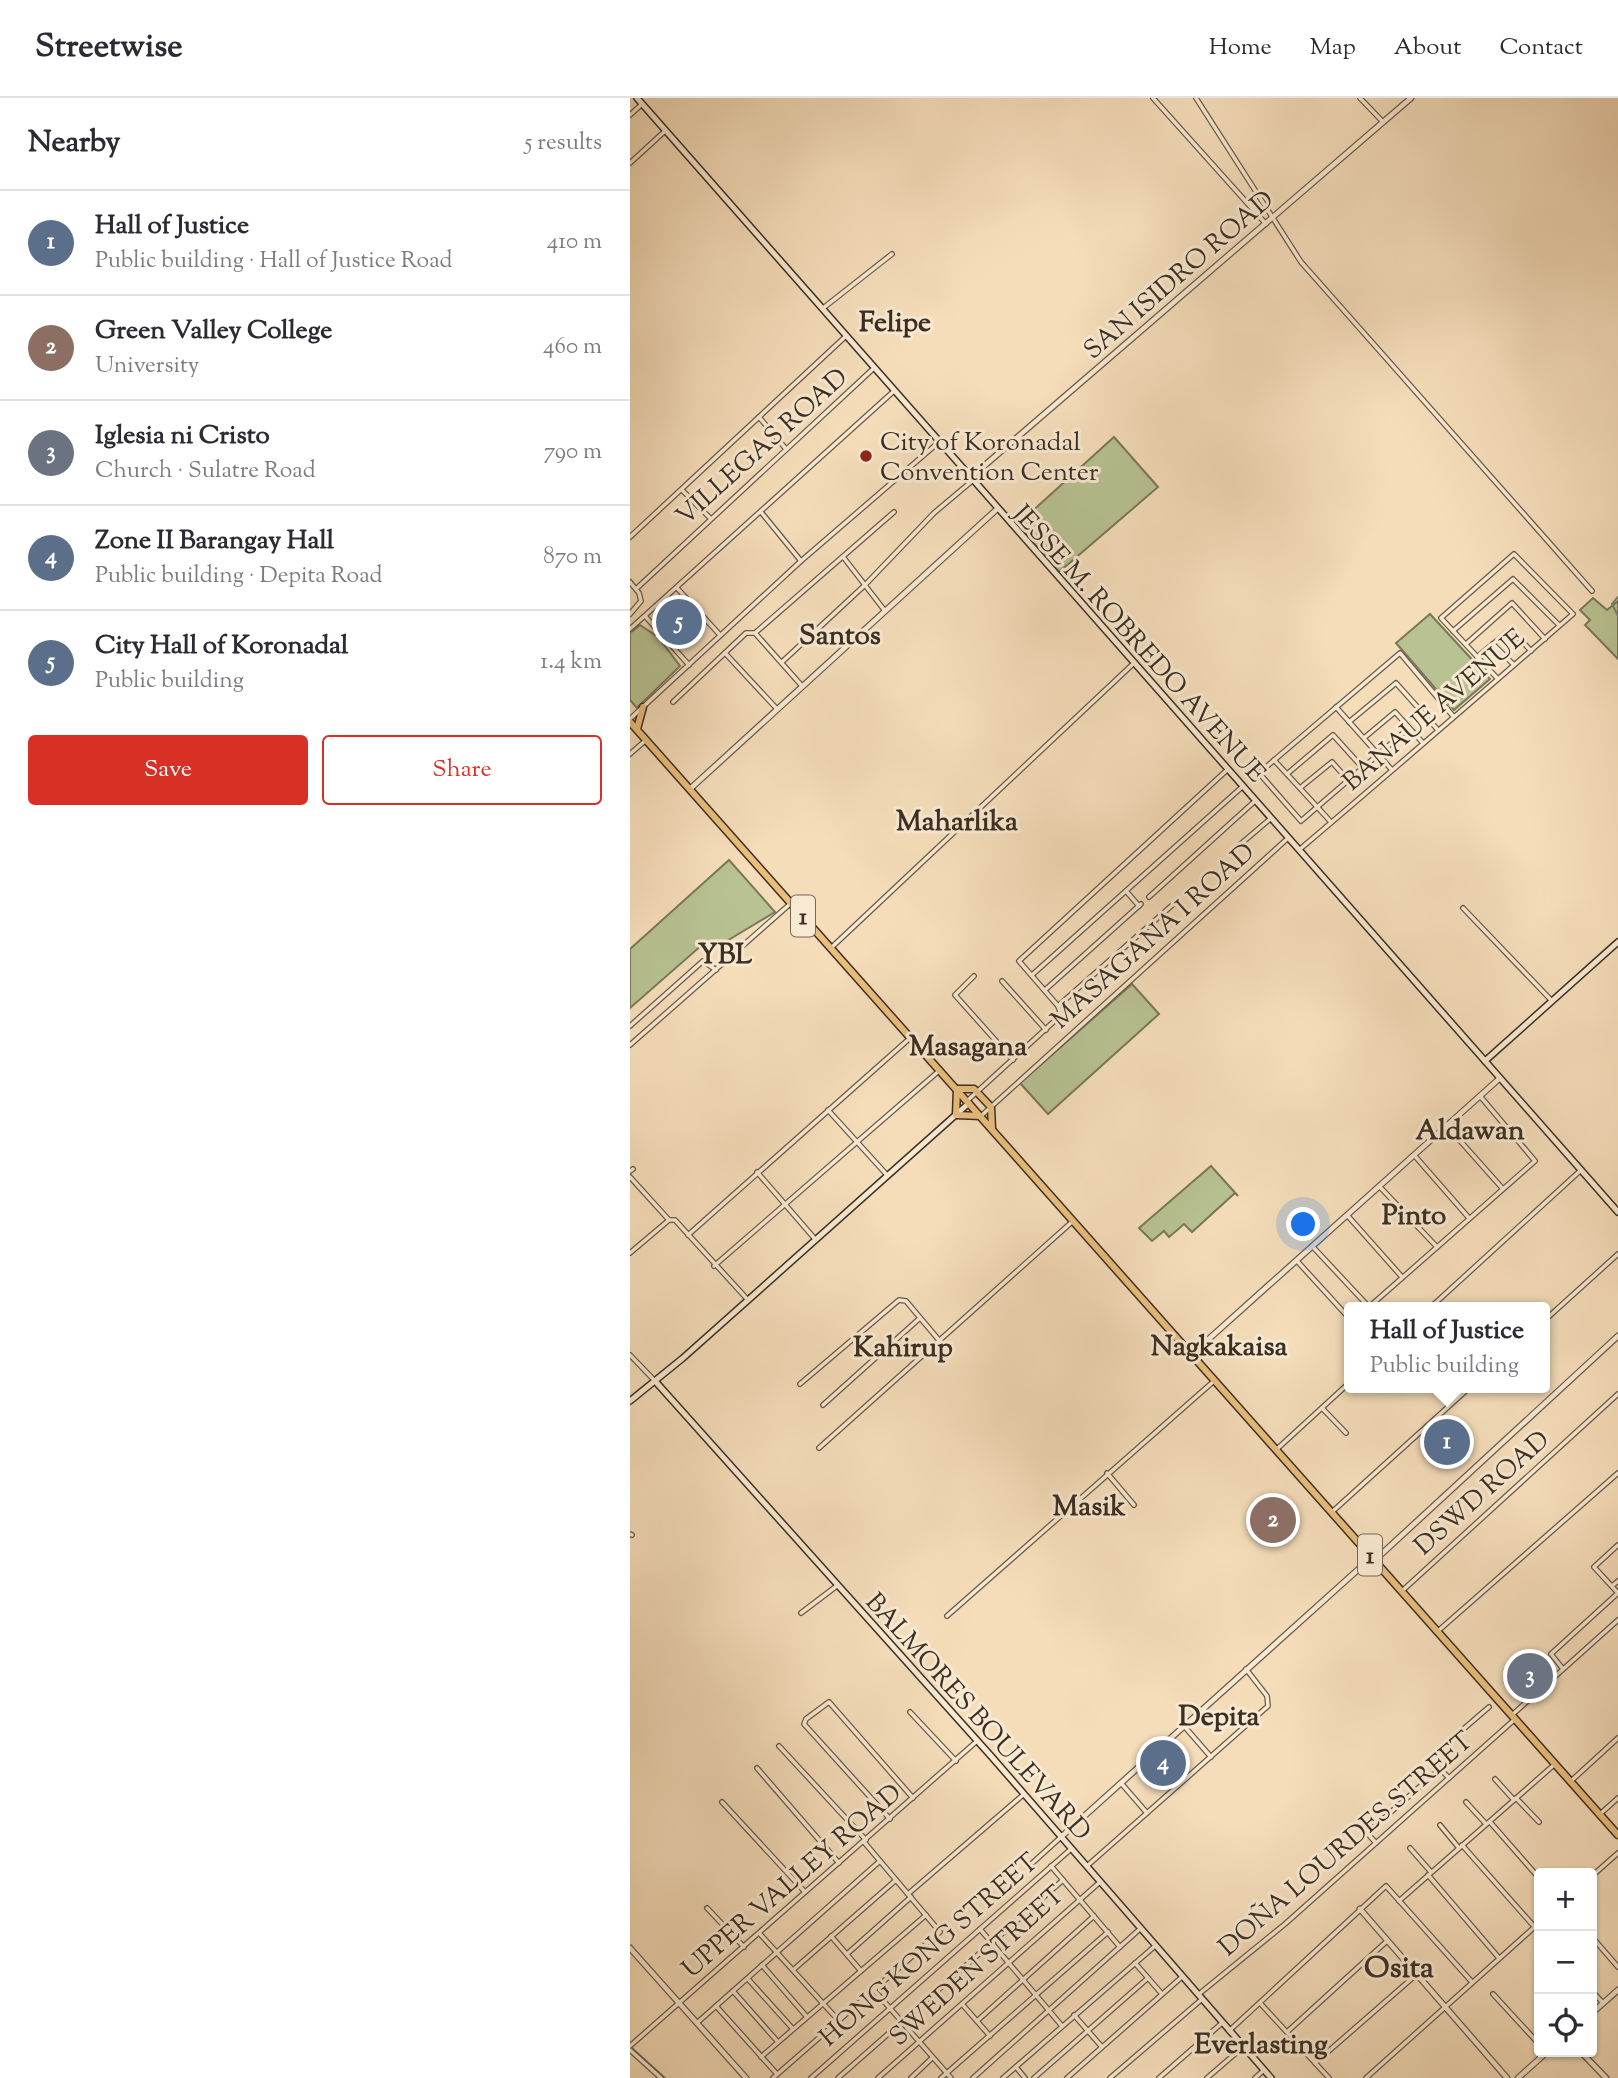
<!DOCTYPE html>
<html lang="en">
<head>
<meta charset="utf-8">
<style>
	:root { --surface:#fff; --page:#f2f2f3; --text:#2b2b33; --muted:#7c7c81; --line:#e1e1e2; --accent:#d93025 }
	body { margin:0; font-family:"Sorts Mill Goudy",serif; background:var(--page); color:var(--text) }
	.controls { position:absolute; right:21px; bottom:21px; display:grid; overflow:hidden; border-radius:7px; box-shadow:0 2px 5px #0004 }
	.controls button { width:63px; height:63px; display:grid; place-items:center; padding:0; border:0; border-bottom:2px solid var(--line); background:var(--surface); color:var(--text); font:35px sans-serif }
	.you { position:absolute; left:674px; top:1127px; width:24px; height:24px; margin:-18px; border:5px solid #fff; border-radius:50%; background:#1a73e8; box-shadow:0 0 0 10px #1a73e833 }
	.badge { display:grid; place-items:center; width:46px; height:46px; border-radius:50%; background:var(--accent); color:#fff; font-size:23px; font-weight:700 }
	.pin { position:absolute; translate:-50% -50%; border:4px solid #fff; box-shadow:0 2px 7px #0006 }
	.popup { position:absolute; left:714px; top:1204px; width:206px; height:91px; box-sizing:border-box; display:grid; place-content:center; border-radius:7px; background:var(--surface); filter:drop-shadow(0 2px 5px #0005); font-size:23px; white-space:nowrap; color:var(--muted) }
	.popup b { font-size:26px; color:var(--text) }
	.popup::after { content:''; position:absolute; left:50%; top:100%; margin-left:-14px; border:14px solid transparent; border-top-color:var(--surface) }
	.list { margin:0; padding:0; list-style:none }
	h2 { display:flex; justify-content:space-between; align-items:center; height:91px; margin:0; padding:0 28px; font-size:30px }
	h2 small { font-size:23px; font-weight:400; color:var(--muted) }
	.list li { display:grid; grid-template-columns:46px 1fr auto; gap:21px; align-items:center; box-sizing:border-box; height:105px; padding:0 28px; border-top:2px solid var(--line) }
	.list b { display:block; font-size:26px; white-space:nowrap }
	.list p { margin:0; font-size:23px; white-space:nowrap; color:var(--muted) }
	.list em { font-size:23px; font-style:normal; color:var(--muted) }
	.actions { display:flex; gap:14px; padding:21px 28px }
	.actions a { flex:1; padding:16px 0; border:2px solid var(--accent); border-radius:7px; text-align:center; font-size:24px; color:var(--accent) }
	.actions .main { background:var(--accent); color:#fff }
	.icon { flex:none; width:38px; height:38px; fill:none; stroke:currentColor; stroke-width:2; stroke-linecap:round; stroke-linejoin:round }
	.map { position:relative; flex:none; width:988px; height:1980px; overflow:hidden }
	header { display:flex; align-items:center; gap:42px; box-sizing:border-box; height:98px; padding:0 35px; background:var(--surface); border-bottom:2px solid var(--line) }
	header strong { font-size:33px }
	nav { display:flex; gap:38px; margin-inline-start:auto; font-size:24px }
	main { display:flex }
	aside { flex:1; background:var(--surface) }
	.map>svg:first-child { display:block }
	.green { fill:#b8c292; stroke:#7a785a; stroke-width:2 }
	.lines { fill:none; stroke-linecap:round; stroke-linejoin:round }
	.stream { stroke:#768474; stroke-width:2 }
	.minor-casing { stroke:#6a5a49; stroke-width:6 }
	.tertiary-casing { stroke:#6a5a49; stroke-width:7 }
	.secondary-casing { stroke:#3b2f23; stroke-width:8 }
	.trunk-casing { stroke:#3b2f23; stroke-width:9 }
	.minor { stroke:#f8e9d2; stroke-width:3.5 }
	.tertiary { stroke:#f8e9d2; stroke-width:4.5 }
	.secondary { stroke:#f8e9d2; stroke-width:5 }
	.trunk { stroke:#eabe7d; stroke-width:6 }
	.poi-dot { fill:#8f2418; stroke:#f8e9d2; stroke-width:2.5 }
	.labels { text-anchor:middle; stroke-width:6; stroke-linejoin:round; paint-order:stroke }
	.shield { fill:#f8e9d2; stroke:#746758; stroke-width:2 }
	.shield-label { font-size:24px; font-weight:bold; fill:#3b2f23 }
	.street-label { font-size:26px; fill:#3b2f23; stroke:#f8e9d2 }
	.poi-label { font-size:26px; fill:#3b2f23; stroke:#f8e9d2; text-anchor:start }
	.neighbourhood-label { font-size:28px; font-weight:bold; fill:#3b2f23; stroke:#f8e9d2 }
	.quarter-label { font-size:30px; font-weight:bold; fill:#3b2f23; stroke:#f8e9d2 }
</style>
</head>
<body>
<header>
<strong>Streetwise</strong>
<nav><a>Home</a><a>Map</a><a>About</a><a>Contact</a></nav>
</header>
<main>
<aside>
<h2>Nearby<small>5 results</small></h2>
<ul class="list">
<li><span class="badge" style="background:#5c6f8a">1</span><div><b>Hall of Justice</b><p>Public building · Hall of Justice Road</p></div><em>410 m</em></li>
<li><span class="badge" style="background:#8d6e63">2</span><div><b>Green Valley College</b><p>University</p></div><em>460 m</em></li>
<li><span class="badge" style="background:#6b7280">3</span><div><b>Iglesia ni Cristo</b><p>Church · Sulatre Road</p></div><em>790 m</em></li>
<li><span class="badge" style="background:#5c6f8a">4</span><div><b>Zone II Barangay Hall</b><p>Public building · Depita Road</p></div><em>870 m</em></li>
<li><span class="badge" style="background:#5c6f8a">5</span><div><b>City Hall of Koronadal</b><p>Public building</p></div><em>1.4 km</em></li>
</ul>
<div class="actions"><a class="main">Save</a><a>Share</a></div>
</aside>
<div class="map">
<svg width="988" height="1980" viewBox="0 0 988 1980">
	<rect width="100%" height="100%" fill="#f5ddba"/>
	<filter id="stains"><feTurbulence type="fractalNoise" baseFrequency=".00286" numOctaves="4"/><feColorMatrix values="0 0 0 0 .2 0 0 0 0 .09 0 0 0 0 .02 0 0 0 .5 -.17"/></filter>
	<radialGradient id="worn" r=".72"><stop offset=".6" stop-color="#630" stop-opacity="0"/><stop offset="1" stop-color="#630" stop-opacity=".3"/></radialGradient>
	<!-- green -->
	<g class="green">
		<polygon points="484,339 528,389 429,474 387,427"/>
		<polygon points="963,500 977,512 988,503 988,561 955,527 960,522 950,512"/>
		<polygon points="800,516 860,581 824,612 766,545"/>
		<polygon points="10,527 28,539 50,568 7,610 0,602 0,535"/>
		<polygon points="99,762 145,814 80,853 73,846 0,910 0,851"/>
		<polygon points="502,886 529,916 418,1016 390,985"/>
		<polygon points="581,1068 608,1098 605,1095 562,1134 554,1126 539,1139 534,1133 522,1143 509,1130"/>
	</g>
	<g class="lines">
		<!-- stream -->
		<g class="stream">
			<polyline points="988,499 982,506 988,518"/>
			<polyline points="2,1950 35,1980"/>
		</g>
		<!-- minor casing -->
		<g class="minor-casing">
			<g id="minor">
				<polyline points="523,0 636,126"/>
				<polyline points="566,0 671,164 962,493"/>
				<polyline points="730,0 753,24"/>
				<polyline points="0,17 12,6"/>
				<polyline points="0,65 35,33"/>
				<polyline points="192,211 262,156"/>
				<polyline points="129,319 156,351"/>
				<polyline points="52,392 80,420"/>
				<polyline points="131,414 171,463"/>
				<polyline points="0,439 216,238"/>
				<polyline points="214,460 255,513"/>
				<polyline points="0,484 9,495 11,503 0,516"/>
				<polyline points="47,490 90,537"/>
				<polyline points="6,491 244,270"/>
				<polyline points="15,518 59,567"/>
				<polyline points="0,531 264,293"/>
				<polyline points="823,533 883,481 929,527"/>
				<polyline points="836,546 882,505 915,541"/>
				<polyline points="863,546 884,567"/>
				<polyline points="95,555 147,611"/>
				<polyline points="847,559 881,531 901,553"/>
				<polyline points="152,564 235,487 304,415 342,383"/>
				<polyline points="172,588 125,535 264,414"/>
				<polyline points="43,604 116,535 125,535"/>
				<polyline points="706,609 762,672"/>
				<polyline points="0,621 171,463 309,344"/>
				<polyline points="719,624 766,585 808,632"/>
				<polyline points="779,630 671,723 629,675 770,555 823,618"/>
				<polyline points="734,640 765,614 793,645"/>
				<polyline points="0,656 16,642"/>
				<polyline points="644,662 701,724"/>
				<polyline points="657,676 703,637 732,669"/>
				<polyline points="670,690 702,664 718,682"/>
				<polyline points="606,750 640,721"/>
				<path d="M669,752C761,674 852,595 943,516L884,456L811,520L868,581"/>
				<polyline points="496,793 509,808"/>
				<polyline points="519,799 625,703"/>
				<polyline points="833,810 922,903"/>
				<polyline points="201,850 503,566"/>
				<polyline points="402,877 612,689"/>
				<polyline points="344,878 325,897 383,962"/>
				<polyline points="372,883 416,932"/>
				<polyline points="415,892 511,806"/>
				<polyline points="428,908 548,802"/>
				<polyline points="0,928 73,863 86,872"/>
				<polyline points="0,947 160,806"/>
				<polyline points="337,1003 431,917 428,908 389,863 597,672"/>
				<polyline points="198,1012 257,1077"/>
				<polyline points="351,1018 657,741"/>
				<polyline points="816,1027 873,1091"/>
				<polyline points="784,1057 839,1120"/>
				<polyline points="0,1073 3,1071"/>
				<polyline points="127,1074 185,1141"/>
				<polyline points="0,1079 39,1122 45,1122 118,1202"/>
				<polyline points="749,1088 807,1149"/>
				<polyline points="717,1117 772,1179"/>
				<polyline points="58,1137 279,941"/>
				<polyline points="683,1149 739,1209 905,1063 850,998"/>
				<polyline points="0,1155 39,1122"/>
				<polyline points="667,1163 719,1220"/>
				<polyline points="84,1168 310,972"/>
				<polyline points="801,1209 951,1072"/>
				<polyline points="915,1222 988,1156"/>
				<polyline points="0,1257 25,1283"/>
				<polyline points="170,1286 269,1202 276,1203 308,1241"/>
				<polyline points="193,1307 290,1220"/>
				<polyline points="692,1310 716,1335"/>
				<polyline points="189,1350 443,1123"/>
				<polyline points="647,1351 719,1285"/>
				<polyline points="477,1375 504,1407"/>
				<polyline points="702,1414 839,1290"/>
				<polyline points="0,1436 2,1437"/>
				<polyline points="988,1447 964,1469 988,1495"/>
				<polyline points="982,1488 988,1483"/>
				<polyline points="772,1493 988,1296"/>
				<polyline points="171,1515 208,1487"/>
				<polyline points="317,1518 584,1283"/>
				<polyline points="808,1533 988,1375"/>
				<polyline points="933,1571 921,1556 988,1495"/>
				<polyline points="280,1614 326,1663"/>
				<polyline points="882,1617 988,1522"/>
				<polyline points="554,1628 581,1659"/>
				<polyline points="830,1634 859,1609"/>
				<polyline points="149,1648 236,1742"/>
				<polyline points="127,1670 209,1765"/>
				<polyline points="865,1681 884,1702"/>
				<polyline points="940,1684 988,1640"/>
				<polyline points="491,1685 517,1715"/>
				<polyline points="886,1700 909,1724"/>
				<polyline points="92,1704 175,1794"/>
				<polyline points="836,1704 856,1726"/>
				<polyline points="969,1717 988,1700"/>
				<polyline points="260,1721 174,1626 176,1621 199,1604 283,1700"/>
				<polyline points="860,1724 909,1780"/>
				<polyline points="810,1727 829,1750"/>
				<polyline points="746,1745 737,1735 810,1671 819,1680"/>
				<polyline points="832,1747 909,1834"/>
				<polyline points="780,1750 801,1774"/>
				<polyline points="421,1768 490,1849"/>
				<polyline points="457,1768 638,1608 637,1598 616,1571"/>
				<polyline points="398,1769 431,1739"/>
				<polyline points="798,1777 869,1860"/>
				<polyline points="962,1778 988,1755"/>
				<polyline points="278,1796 393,1697"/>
				<polyline points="769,1803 925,1666"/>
				<polyline points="77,1810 114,1849"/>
				<polyline points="350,1831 432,1928"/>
				<polyline points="130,1836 209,1923"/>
				<polyline points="201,1838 231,1873"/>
				<polyline points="962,1839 988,1869"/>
				<polyline points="217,1856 281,1799"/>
				<polyline points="505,1865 532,1896"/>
				<polyline points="132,1867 177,1919"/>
				<polyline points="163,1872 266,1782"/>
				<polyline points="118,1881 163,1931"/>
				<polyline points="244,1892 321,1980"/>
				<polyline points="103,1893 148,1944"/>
				<polyline points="962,1893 973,1905"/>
				<polyline points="569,1896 655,1826 884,1622"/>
				<polyline points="863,1896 909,1946"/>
				<polyline points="630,1905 699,1980"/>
				<polyline points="332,1906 360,1938"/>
				<polyline points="86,1908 147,1976"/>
				<polyline points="444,1917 472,1949"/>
				<polyline points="347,1923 464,1818"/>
				<polyline points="68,1924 250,1763"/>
				<polyline points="599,1933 756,1788 842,1884"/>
				<polyline points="657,1934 757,1843"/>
				<polyline points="0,1948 347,1643"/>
				<polyline points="0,1952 31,1980"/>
				<polyline points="131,1959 296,1817"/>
				<polyline points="685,1965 787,1876"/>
				<polyline points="386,1969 395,1980"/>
				<polyline points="143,1980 310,1834 234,1744"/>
				<polyline points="181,1980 441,1751"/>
				<polyline points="208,1980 433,1782"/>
				<polyline points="248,1980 470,1784"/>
				<polyline points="281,1980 302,1960"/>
				<polyline points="311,1980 478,1834"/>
				<polyline points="343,1980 511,1830"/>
				<polyline points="373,1980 525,1848"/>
				<polyline points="404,1980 518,1880"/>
				<polyline points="437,1980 553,1878"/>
				<polyline points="480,1980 571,1902"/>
				<polyline points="529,1980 592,1925"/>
				<polyline points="577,1980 613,1949"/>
				<polyline points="625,1980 634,1972"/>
				<polyline points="736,1980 909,1825"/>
			</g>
		</g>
		<!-- tertiary casing -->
		<g class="tertiary-casing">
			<g id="tertiary">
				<polyline points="340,380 781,0"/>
				<polyline points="60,691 366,412"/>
				<polyline points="562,1256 870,980"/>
				<polyline points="745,1462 988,1238"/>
				<polyline points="431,1739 742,1459"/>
				<polyline points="730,1811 877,1980"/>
				<polyline points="0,1850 116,1980"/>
				<polyline points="962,1915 988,1892"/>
				<polyline points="951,1954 976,1980"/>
				<polyline points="888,1980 917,1954"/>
			</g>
		</g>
		<!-- secondary casing -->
		<g class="secondary-casing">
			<g id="secondary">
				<polyline points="7,0 988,1114"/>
				<polyline points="855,963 988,844"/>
				<polyline points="25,1283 361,1658 641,1980"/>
				<polyline points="0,1303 53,1260 339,1005"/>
			</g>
		</g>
		<!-- trunk casing -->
		<g class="trunk-casing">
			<g id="trunk">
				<polyline points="0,624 988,1737"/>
				<polyline points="7,631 13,609"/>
				<polyline points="327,991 344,991 361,1009 362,1031"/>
				<polyline points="327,991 326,1017 351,1018"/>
			</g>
		</g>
		<!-- minor -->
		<use href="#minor" class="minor"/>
		<!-- tertiary -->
		<use href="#tertiary" class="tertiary"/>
		<!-- secondary -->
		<use href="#secondary" class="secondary"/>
		<!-- trunk -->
		<use href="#trunk" class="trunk"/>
	</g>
	<!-- markers -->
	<circle class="poi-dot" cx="236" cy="358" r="7"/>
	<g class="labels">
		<!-- shield labels -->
		<g class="shield">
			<rect x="161" y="797.5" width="24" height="41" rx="5"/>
			<rect x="728" y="1436.5" width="24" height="41" rx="5"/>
		</g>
		<g class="shield-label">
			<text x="173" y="826">1</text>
			<text x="740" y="1465">1</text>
		</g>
		<!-- street labels -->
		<g class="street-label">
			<text transform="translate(548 176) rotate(-41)" y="9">SAN ISIDRO ROAD</text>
			<text transform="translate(131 348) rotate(-42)" y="9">VILLEGAS ROAD</text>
			<text transform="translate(510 545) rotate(48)" y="9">JESSE M. ROBREDO AVENUE</text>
			<text transform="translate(803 611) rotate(-41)" y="9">BANAUE AVENUE</text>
			<text transform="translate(522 837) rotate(-42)" y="9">MASAGANA I ROAD</text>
			<text transform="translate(851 1394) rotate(-42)" y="9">DSWD ROAD</text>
			<text transform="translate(349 1618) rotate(48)" y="9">BALMORES BOULEVARD</text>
			<text transform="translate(715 1745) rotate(-41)" y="9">DOÑA LOURDES STREET</text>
			<text transform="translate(161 1782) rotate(-41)" y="9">UPPER VALLEY ROAD</text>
			<text transform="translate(298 1851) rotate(-41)" y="9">HONG KONG STREET</text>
			<text transform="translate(346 1867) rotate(-42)" y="9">SWEDEN STREET</text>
		</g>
		<!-- poi labels -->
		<g class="poi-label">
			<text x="250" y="352">City of Koronadal<tspan x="250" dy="30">Convention Center</tspan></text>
		</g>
		<!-- neighbourhood labels -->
		<g class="neighbourhood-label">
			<text x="265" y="233">Felipe</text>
			<text x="210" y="546">Santos</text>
			<text x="327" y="732">Maharlika</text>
			<text x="95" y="865">YBL</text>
			<text x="338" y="957">Masagana</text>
			<text x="840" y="1041">Aldawan</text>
			<text x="784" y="1126">Pinto</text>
			<text x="589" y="1257">Nagkakaisa</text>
			<text x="273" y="1258">Kahirup</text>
			<text x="459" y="1417">Masik</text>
			<text x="589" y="1627">Depita</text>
			<text x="631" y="1955">Everlasting</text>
		</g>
		<!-- quarter labels -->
		<g class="quarter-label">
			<text x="769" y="1879">Osita</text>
		</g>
	</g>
	<rect width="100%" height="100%" filter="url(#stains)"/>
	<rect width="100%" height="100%" fill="url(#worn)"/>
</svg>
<div class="controls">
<button>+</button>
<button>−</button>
<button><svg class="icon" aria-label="locate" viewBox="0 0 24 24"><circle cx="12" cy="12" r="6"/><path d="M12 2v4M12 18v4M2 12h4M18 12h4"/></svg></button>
</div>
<div class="you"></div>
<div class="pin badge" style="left:817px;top:1344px;background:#5c6f8a">1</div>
<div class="popup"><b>Hall of Justice</b>Public building</div>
<div class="pin badge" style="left:643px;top:1422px;background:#8d6e63">2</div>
<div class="pin badge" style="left:900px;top:1578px;background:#6b7280">3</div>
<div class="pin badge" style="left:533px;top:1665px;background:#5c6f8a">4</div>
<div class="pin badge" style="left:49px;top:524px;background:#5c6f8a">5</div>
</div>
</main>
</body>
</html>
